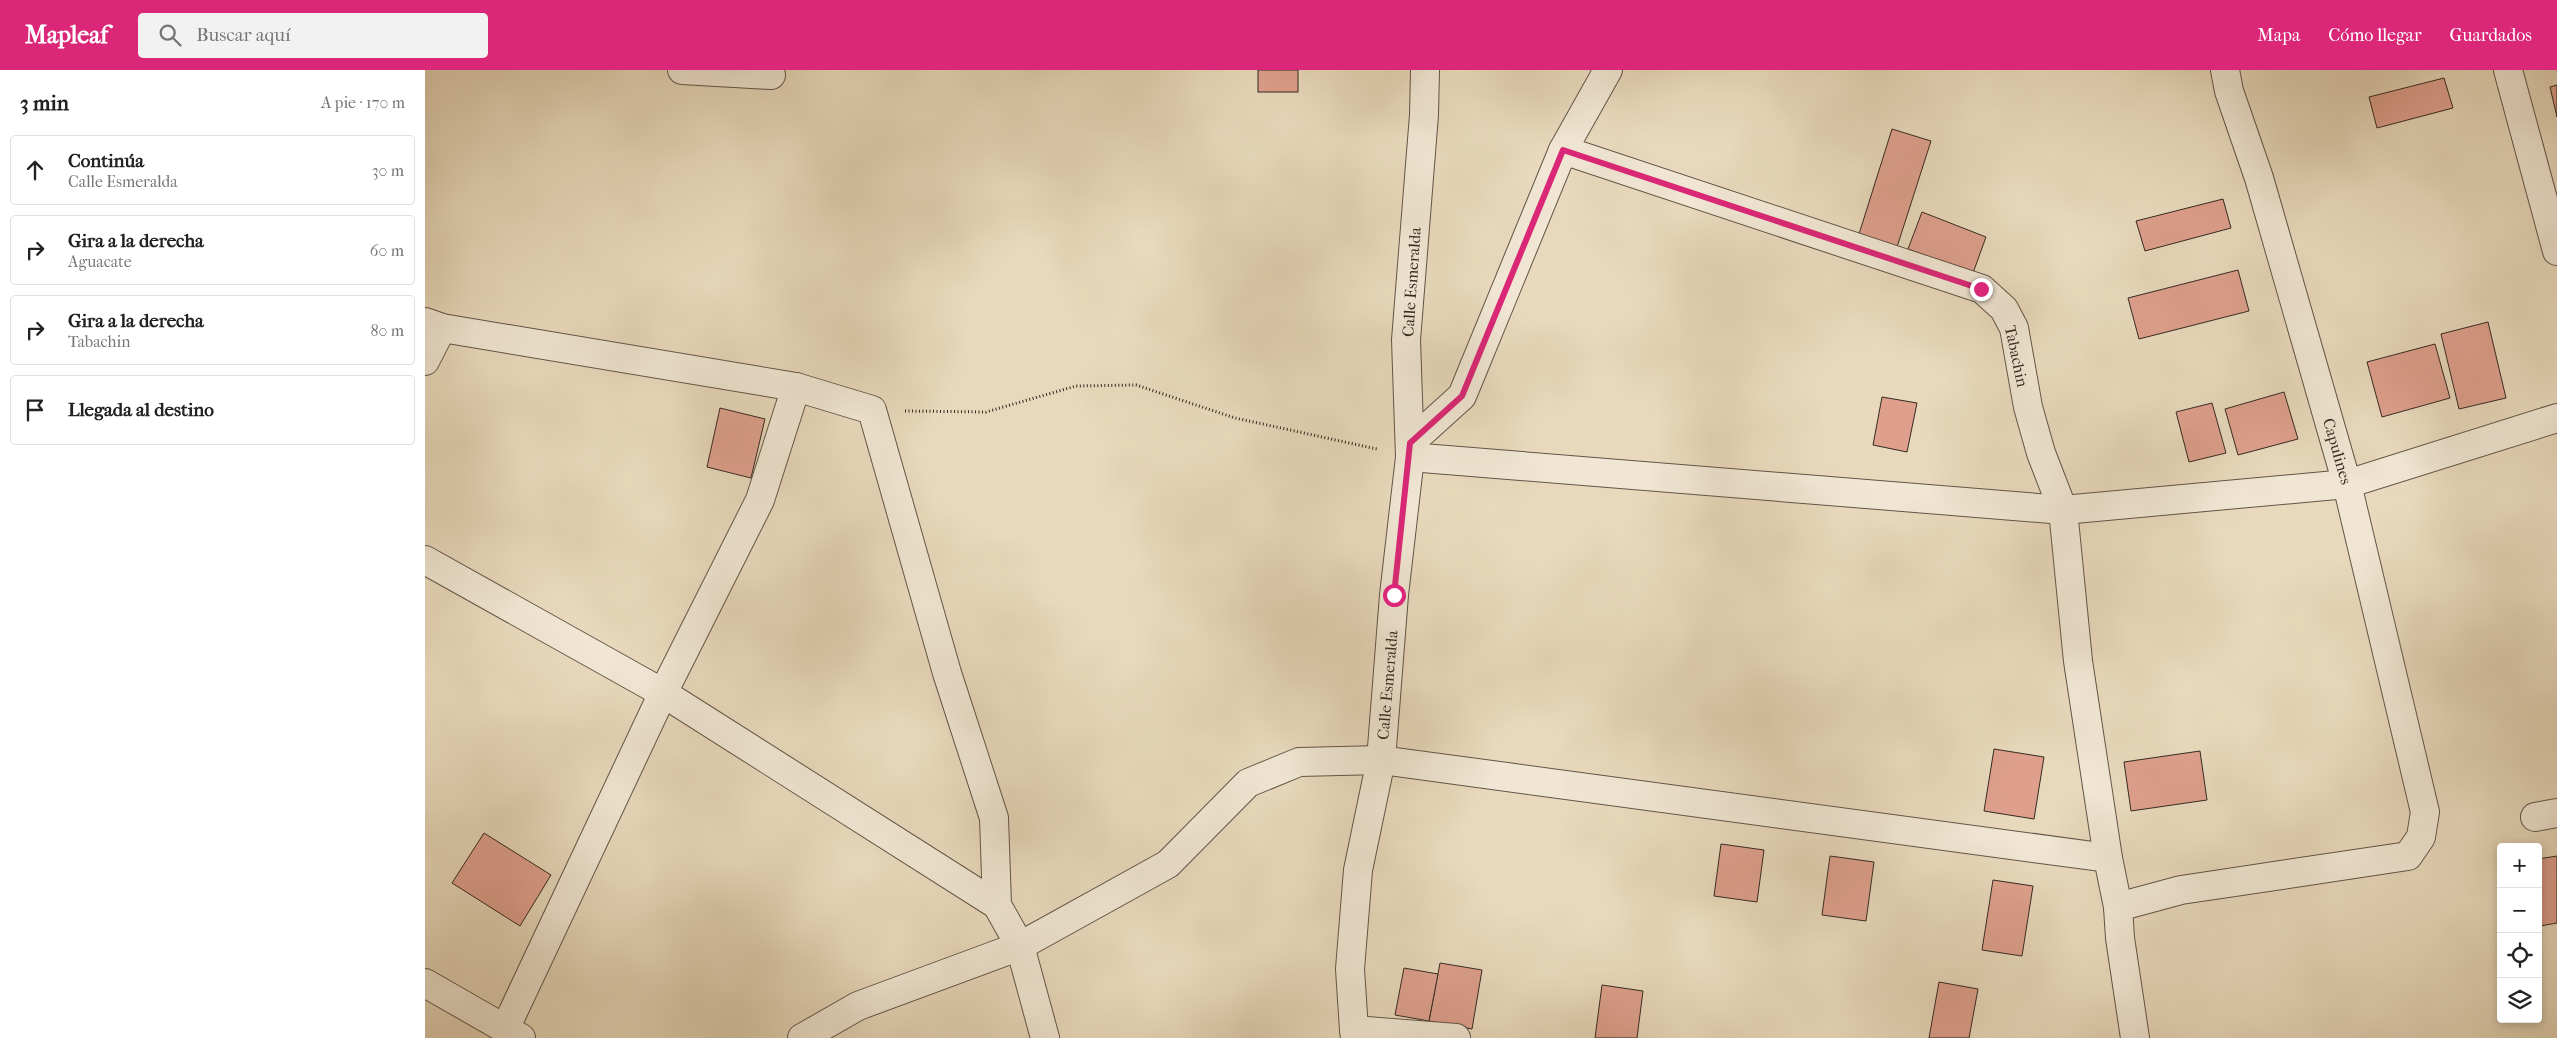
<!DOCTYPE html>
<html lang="es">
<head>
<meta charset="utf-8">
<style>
	:root { --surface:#fff; --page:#f2f2f2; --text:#222; --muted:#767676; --line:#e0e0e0; --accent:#db2777 }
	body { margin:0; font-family:"IM FELL French Canon",serif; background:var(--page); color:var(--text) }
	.controls { position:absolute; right:15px; bottom:15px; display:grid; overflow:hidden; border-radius:5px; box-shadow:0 2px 8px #0003 }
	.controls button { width:45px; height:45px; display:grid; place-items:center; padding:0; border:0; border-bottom:1px solid var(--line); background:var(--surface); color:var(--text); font:25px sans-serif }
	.stop { position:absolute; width:15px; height:15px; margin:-11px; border:4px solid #db2777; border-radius:50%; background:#fff }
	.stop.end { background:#db2777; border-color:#fff; box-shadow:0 1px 5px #0008 }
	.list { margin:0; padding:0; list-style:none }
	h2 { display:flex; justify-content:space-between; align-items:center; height:65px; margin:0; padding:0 20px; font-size:21px }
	h2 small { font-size:16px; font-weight:400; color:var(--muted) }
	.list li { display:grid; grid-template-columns:32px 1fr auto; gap:15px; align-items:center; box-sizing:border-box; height:70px; margin:0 10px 10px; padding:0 10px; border:1px solid var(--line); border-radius:5px }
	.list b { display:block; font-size:19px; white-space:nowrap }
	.list p { margin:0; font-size:16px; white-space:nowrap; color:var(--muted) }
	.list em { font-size:16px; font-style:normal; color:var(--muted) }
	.icon { flex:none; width:28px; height:28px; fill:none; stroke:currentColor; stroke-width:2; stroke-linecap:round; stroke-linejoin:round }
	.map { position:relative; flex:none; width:2132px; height:968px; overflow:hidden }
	header { display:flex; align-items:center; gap:30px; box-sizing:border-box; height:70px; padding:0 25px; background:var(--accent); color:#fff }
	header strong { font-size:24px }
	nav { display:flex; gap:28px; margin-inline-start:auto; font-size:18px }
	.search { width:350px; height:45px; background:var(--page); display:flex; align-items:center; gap:12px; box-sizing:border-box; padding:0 18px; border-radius:5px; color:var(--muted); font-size:19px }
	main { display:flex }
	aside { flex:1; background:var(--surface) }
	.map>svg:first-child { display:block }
	.building { fill:#dea08d; stroke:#352922 }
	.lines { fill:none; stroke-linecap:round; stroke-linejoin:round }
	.street-casing { stroke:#625548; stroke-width:30 }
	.path { stroke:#352922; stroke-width:3; stroke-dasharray:1 2.5; stroke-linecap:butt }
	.street { stroke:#f0e6d3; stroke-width:28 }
	.route { stroke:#db2777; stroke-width:6 }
	.labels { text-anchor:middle; stroke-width:5; stroke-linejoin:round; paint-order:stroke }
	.street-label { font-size:16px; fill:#352922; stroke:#f0e6d3 }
</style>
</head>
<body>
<header>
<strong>Mapleaf</strong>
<div class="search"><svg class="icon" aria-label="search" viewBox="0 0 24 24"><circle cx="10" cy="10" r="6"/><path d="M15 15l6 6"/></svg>Buscar aquí</div>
<nav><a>Mapa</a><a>Cómo llegar</a><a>Guardados</a></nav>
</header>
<main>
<aside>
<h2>3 min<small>A pie · 170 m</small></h2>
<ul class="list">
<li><svg class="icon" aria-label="ahead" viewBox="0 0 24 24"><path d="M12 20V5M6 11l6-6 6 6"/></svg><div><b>Continúa</b><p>Calle Esmeralda</p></div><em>30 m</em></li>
<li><svg class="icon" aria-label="right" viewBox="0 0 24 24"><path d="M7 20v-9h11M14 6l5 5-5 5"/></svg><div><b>Gira a la derecha</b><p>Aguacate</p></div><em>60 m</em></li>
<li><svg class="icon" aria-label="right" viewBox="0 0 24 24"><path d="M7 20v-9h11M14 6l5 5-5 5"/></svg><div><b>Gira a la derecha</b><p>Tabachin</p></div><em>80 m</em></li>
<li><svg class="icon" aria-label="arrive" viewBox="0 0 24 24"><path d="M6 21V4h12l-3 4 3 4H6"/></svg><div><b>Llegada al destino</b></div></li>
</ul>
</aside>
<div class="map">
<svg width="2132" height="968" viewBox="0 0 2132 968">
	<rect width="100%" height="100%" fill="#e8d9bc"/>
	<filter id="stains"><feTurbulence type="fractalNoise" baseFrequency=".004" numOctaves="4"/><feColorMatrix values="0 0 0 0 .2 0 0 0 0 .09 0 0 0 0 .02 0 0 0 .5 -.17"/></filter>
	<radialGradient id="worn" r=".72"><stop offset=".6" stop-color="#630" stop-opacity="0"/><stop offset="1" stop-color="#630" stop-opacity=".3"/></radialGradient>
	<!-- building -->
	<g class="building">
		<rect x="833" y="0" width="40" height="22"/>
		<polygon points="2019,8 2028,38 1952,58 1944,27"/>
		<polygon points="2132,15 2132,47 2125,17"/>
		<polygon points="1467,59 1506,71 1472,177 1434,164"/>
		<polygon points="1798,129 1806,158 1720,181 1711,151"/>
		<polygon points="1497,142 1561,167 1548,203 1483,179"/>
		<polygon points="1813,200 1824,241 1714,269 1703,228"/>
		<polygon points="2063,252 2081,328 2034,339 2016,264"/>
		<polygon points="2010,274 2025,328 1957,347 1942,292"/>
		<polygon points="1859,322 1873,369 1813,385 1800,339"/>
		<polygon points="1457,327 1492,333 1482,382 1448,375"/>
		<polygon points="1787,333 1801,383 1764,392 1751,342"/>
		<polygon points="295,338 340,349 326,408 282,397"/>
		<polygon points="1569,679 1619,687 1609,749 1559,741"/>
		<polygon points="1775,681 1782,730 1706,741 1699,692"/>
		<polygon points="59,763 126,805 95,856 27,813"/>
		<polygon points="1296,774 1339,780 1332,832 1289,826"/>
		<polygon points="1405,786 1449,792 1441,851 1397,845"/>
		<polygon points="2132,786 2132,853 2115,856 2113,789"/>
		<polygon points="1568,810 1608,816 1597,886 1557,880"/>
		<polygon points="1015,893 1057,900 1047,959 1004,951"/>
		<polygon points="979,898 1013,904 1004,951 970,945"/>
		<polygon points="1514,912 1553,919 1544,968 1504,968"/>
		<polygon points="1177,915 1218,921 1212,968 1170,968"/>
	</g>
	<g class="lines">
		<!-- street casing -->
		<g class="street-casing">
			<g id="street">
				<polyline points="257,0 346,5"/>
				<polyline points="2083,0 2132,181"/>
				<polyline points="1138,80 1557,219 1579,239 1589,258 1603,337 1616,383 1638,440 1653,591 1683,788 1693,837 1695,868 1710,968"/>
				<polyline points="0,252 17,258 371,317 447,340 522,603 569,748 572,835"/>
				<polyline points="0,291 17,258"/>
				<polyline points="985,373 1037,326 1138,80 1183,0"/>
				<polyline points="985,387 1638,440 1922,414 2132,348"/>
				<polyline points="0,490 238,623 572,835 595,876 620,968"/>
				<polyline points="2110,747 2132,743"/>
				<polyline points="1693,837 1756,820 1983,786 1996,767 2000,742 1922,414 1834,108 1804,21 1800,0"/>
				<polyline points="0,913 96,968"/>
				<polyline points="80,959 238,623 335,430 371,317"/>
				<polyline points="929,960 925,899 933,800 956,690 969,525 985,387 981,270 999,45 1000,0"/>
				<polyline points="377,968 433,936 595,876 743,794 823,713 874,692 956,690 1683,788"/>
				<polyline points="930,968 929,960 1031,968"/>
			</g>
		</g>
		<!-- path -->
		<polyline class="path" points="480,341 561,342 651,316 711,315 810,348 952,379"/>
		<!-- street -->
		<use href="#street" class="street"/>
	</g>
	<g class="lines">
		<!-- route -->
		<polyline class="route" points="969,525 985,373 1037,326 1138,80 1556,219"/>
	</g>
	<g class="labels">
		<!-- street labels -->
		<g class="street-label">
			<text transform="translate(986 212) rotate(-86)" y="6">Calle Esmeralda</text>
			<text transform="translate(1592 286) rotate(78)" y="6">Tabachin</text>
			<text transform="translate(1913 381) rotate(74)" y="6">Capulines</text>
			<text transform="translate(962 615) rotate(-85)" y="6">Calle Esmeralda</text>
		</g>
	</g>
	<rect width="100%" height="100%" filter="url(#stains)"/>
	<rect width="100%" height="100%" fill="url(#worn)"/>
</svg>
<div class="controls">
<button>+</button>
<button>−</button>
<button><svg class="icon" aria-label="locate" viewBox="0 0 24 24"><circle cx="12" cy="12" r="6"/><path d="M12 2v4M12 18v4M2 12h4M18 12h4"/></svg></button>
<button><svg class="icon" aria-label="layers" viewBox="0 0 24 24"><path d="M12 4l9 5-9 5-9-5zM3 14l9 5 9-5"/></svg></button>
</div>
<div class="stop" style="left:969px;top:525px"></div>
<div class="stop end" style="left:1556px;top:219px"></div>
</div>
</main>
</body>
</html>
